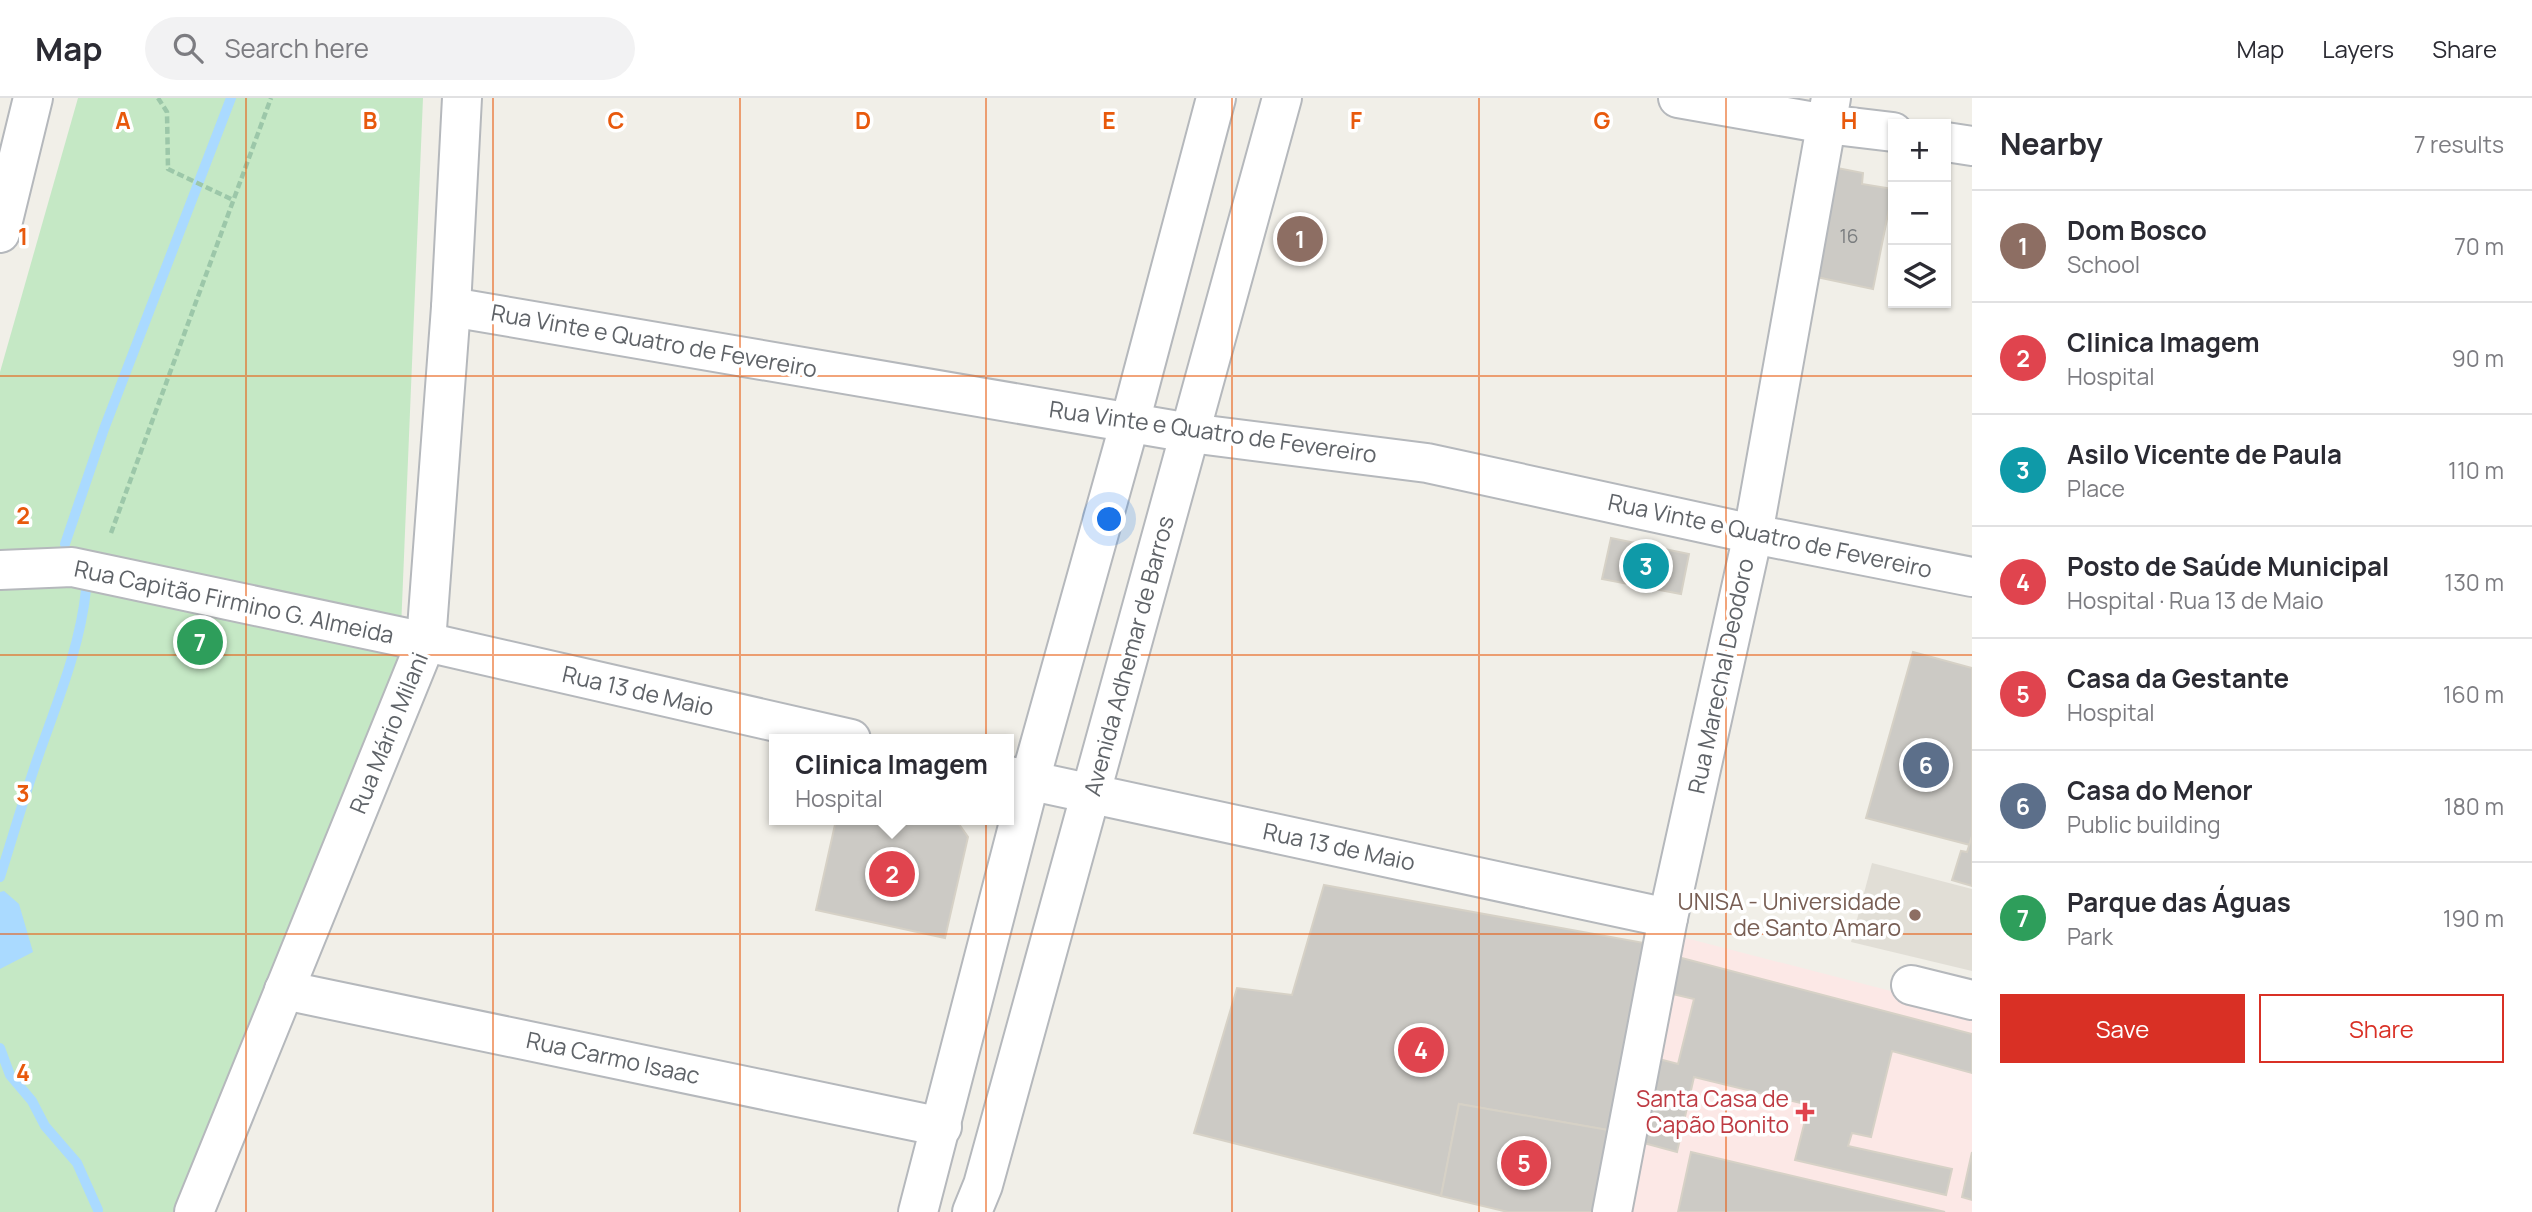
<!DOCTYPE html>
<html lang="en">
<head>
<meta charset="utf-8">
<style>
	:root { --surface:#fff; --page:#f2f2f3; --text:#2b2b33; --muted:#7c7c81; --line:#e1e1e2; --accent:#d93025 }
	body { margin:0; font-family:Manrope,sans-serif; background:var(--page); color:var(--text) }
	.controls { position:absolute; right:21px; top:21px; display:grid; overflow:hidden; border-radius:0px; box-shadow:0 2px 5px #0004 }
	.controls button { width:63px; height:63px; display:grid; place-items:center; padding:0; border:0; border-bottom:2px solid var(--line); background:var(--surface); color:var(--text); font:35px sans-serif }
	.you { position:absolute; left:1110px; top:422px; width:24px; height:24px; margin:-18px; border:5px solid #fff; border-radius:50%; background:#1a73e8; box-shadow:0 0 0 10px #1a73e833 }
	.badge { display:grid; place-items:center; width:46px; height:46px; border-radius:50%; background:var(--accent); color:#fff; font-size:23px; font-weight:700 }
	.pin { position:absolute; translate:-50% -50%; border:4px solid #fff; box-shadow:0 2px 7px #0006 }
	.popup { position:absolute; left:769px; top:636px; width:245px; height:91px; box-sizing:border-box; display:grid; place-content:center; border-radius:0px; background:var(--surface); filter:drop-shadow(0 2px 5px #0005); font-size:23px; white-space:nowrap; color:var(--muted) }
	.popup b { font-size:26px; color:var(--text) }
	.popup::after { content:''; position:absolute; left:50%; top:100%; margin-left:-14px; border:14px solid transparent; border-top-color:var(--surface) }
	.list { margin:0; padding:0; list-style:none }
	h2 { display:flex; justify-content:space-between; align-items:center; height:91px; margin:0; padding:0 28px; font-size:30px }
	h2 small { font-size:23px; font-weight:400; color:var(--muted) }
	.list li { display:grid; grid-template-columns:46px 1fr auto; gap:21px; align-items:center; box-sizing:border-box; height:112px; padding:0 28px; border-top:2px solid var(--line) }
	.list b { display:block; font-size:26px; white-space:nowrap }
	.list p { margin:0; font-size:23px; white-space:nowrap; color:var(--muted) }
	.list em { font-size:23px; font-style:normal; color:var(--muted) }
	.actions { display:flex; gap:14px; padding:21px 28px }
	.actions a { flex:1; padding:16px 0; border:2px solid var(--accent); border-radius:0px; text-align:center; font-size:24px; color:var(--accent) }
	.actions .main { background:var(--accent); color:#fff }
	.icon { flex:none; width:38px; height:38px; fill:none; stroke:currentColor; stroke-width:2; stroke-linecap:round; stroke-linejoin:round }
	.map { position:relative; flex:none; width:1972px; height:1114px; overflow:hidden }
	header { display:flex; align-items:center; gap:42px; box-sizing:border-box; height:98px; padding:0 35px; background:var(--surface); border-bottom:2px solid var(--line) }
	header strong { font-size:33px }
	nav { display:flex; gap:38px; margin-inline-start:auto; font-size:24px }
	.search { width:490px; height:63px; background:var(--page); display:flex; align-items:center; gap:18px; box-sizing:border-box; padding:0 24px; border-radius:38px; color:var(--muted); font-size:26px }
	main { display:flex }
	aside { flex:1; background:var(--surface) }
	.map>svg:first-child { display:block }
	.education { fill:#e1ded6 }
	.medical { fill:#fce8e6 }
	.green { fill:#c5e8c5 }
	.water { fill:#aadaff }
	.lines { fill:none; stroke-linecap:round; stroke-linejoin:round }
	.stream { stroke:#aadaff; stroke-width:10 }
	.building { fill:#cccac5; stroke:#d6d1c6; stroke-width:2 }
	.minor-casing { stroke:#b5b8bc; stroke-width:42 }
	.path { stroke:#9cc7a9; stroke-width:4.5; stroke-dasharray:7 3.5; stroke-linecap:butt }
	.minor { stroke:#fff; stroke-width:38 }
	.grid { fill:none; stroke:#e8590c; stroke-width:2; stroke-opacity:0.55 }
	.education-dot { fill:#8d6e63; stroke:#fff; stroke-width:2.5 }
	.health-dot { fill:#e0444e; stroke:#fff; stroke-width:2.5 }
	.labels { text-anchor:middle; stroke-width:7; stroke-linejoin:round; paint-order:stroke }
	.number-label { font-size:19px; fill:#7a7d7f }
	.street-label { font-size:23px; fill:#5f6368; stroke:#fff }
	.education-label { font-size:23px; fill:#785e54; stroke:#fff; text-anchor:end }
	.health-label { font-size:23px; fill:#be3a42; stroke:#fff; text-anchor:end }
	.grid-label { font-size:23px; text-anchor:middle; font-weight:bold; fill:#e8590c; stroke:#fff; stroke-width:7; stroke-linejoin:round; paint-order:stroke }
</style>
</head>
<body>
<header>
<strong>Map</strong>
<div class="search"><svg class="icon" aria-label="search" viewBox="0 0 24 24"><circle cx="10" cy="10" r="6"/><path d="M15 15l6 6"/></svg>Search here</div>
<nav><a>Map</a><a>Layers</a><a>Share</a></nav>
</header>
<main>
<div class="map">
<svg width="1972" height="1114" viewBox="0 0 1972 1114">
	<rect width="100%" height="100%" fill="#f1efe8"/>
	<!-- education -->
	<polygon class="education" points="1872,765 1972,791 1972,873 1851,844"/>
	<!-- medical -->
	<polygon class="medical" points="1674,837 1972,914 1972,1114 1618,1114"/>
	<!-- green -->
	<polygon class="green" points="78,0 423,0 399,579 175,1114 0,1114 0,274"/>
	<!-- water -->
	<polygon class="water" points="4,793 19,806 33,854 0,871 0,794"/>
	<g class="lines">
		<!-- stream -->
		<g class="stream">
			<polyline points="65,446 104,331 231,0"/>
			<path d="M0,779C13,738 25,696 39,656C58,602 80,549 86,492"/>
			<polyline points="0,950 10,977 32,1003 45,1028 77,1065 98,1112"/>
		</g>
	</g>
	<!-- building -->
	<g class="building">
		<polygon points="1827,68 1863,75 1862,86 1893,91 1873,191 1807,177"/>
		<polygon points="1611,440 1689,456 1681,496 1602,481"/>
		<polygon points="1913,554 1972,570 1972,739 1970,747 1866,720"/>
		<polygon points="836,722 956,722 968,739 945,840 816,812"/>
		<polygon points="1972,738 1972,788 1952,782 1961,753 1967,754"/>
		<polygon points="1324,787 1644,845 1608,1032 1459,1006 1441,1098 1194,1035 1237,890 1292,897"/>
		<polygon points="1674,858 1972,936 1972,975 1892,953 1871,1039 1852,1035 1848,1048 1952,1071 1946,1097 1795,1062 1809,1007 1694,979 1677,1054 1640,1044 1659,961 1678,966 1694,901 1664,894"/>
		<polygon points="1459,1006 1608,1032 1593,1114 1508,1114 1441,1098"/>
		<polygon points="1691,1054 1945,1114 1678,1114"/>
		<polygon points="1972,1054 1972,1102 1962,1099"/>
	</g>
	<g class="lines">
		<!-- minor casing -->
		<g class="minor-casing">
			<g id="minor">
				<polyline points="1678,0 1826,26 1893,34"/>
				<polyline points="1946,44 1972,48"/>
				<polyline points="0,135 33,0"/>
				<polyline points="451,209 1190,335 1427,365 1753,436 1972,479"/>
				<polyline points="0,472 72,469 426,544 851,641"/>
				<polyline points="1009,678 1668,820"/>
				<polyline points="1911,887 1972,902"/>
				<polyline points="284,892 942,1029"/>
				<polyline points="194,1114 426,544 451,209 462,0"/>
				<polyline points="918,1114 1030,682 1130,324 1216,0"/>
				<polyline points="972,1114 983,1087 1282,0"/>
				<polyline points="1612,1114 1668,820 1753,436 1831,0"/>
			</g>
		</g>
		<!-- path -->
		<g class="path">
			<polyline points="158,0 167,14 168,71 233,102"/>
			<polyline points="111,435 271,0"/>
		</g>
		<!-- minor -->
		<use href="#minor" class="minor"/>
	</g>
	<!-- grid -->
	<path class="grid" d="M246,0V1114M493,0V1114M740,0V1114M986,0V1114M1232,0V1114M1479,0V1114M1726,0V1114M0,278H1972M0,557H1972M0,836H1972"/>
	<!-- markers -->
	<circle class="education-dot" cx="1915" cy="817" r="7"/>
	<path class="health-dot" d="M1801.5 1003.5h7v7h7v7h-7v7h-7v-7h-7v-7h7z"/>
	<g class="labels">
		<!-- number labels -->
		<g class="number-label">
			<text x="1849" y="145">16</text>
		</g>
		<!-- street labels -->
		<g class="street-label">
			<text transform="translate(654 243) rotate(10)" y="8">Rua Vinte e Quatro de Fevereiro</text>
			<text transform="translate(1213 334) rotate(8)" y="8">Rua Vinte e Quatro de Fevereiro</text>
			<text transform="translate(1770 438) rotate(12)" y="8">Rua Vinte e Quatro de Fevereiro</text>
			<text transform="translate(234 504) rotate(12)" y="8">Rua Capitão Firmino G. Almeida</text>
			<text transform="translate(1129 558) rotate(-75)" y="8">Avenida Adhemar de Barros</text>
			<text transform="translate(1721 578) rotate(-78)" y="8">Rua Marechal Deodoro</text>
			<text transform="translate(638 593) rotate(13)" y="8">Rua 13 de Maio</text>
			<text transform="translate(389 635) rotate(-68)" y="8">Rua Mário Milani</text>
			<text transform="translate(1339 749) rotate(12)" y="8">Rua 13 de Maio</text>
			<text transform="translate(613 960) rotate(12)" y="8">Rua Carmo Isaac</text>
		</g>
		<!-- education labels -->
		<g class="education-label">
			<text x="1901" y="812">UNISA - Universidade<tspan x="1901" dy="26">de Santo Amaro</tspan></text>
		</g>
		<!-- health labels -->
		<g class="health-label">
			<text x="1789" y="1009">Santa Casa de<tspan x="1789" dy="26">Capão Bonito</tspan></text>
		</g>
	</g>
	<g class="grid-label">
		<text x="123" y="31">A</text>
		<text x="370" y="31">B</text>
		<text x="616" y="31">C</text>
		<text x="863" y="31">D</text>
		<text x="1109" y="31">E</text>
		<text x="1356" y="31">F</text>
		<text x="1602" y="31">G</text>
		<text x="1849" y="31">H</text>
		<text x="23" y="147">1</text>
		<text x="23" y="426">2</text>
		<text x="23" y="704">3</text>
		<text x="23" y="983">4</text>
	</g>
</svg>
<div class="controls">
<button>+</button>
<button>−</button>
<button><svg class="icon" aria-label="layers" viewBox="0 0 24 24"><path d="M12 4l9 5-9 5-9-5zM3 14l9 5 9-5"/></svg></button>
</div>
<div class="you"></div>
<div class="pin badge" style="left:1300px;top:141px;background:#8d6e63">1</div>
<div class="pin badge" style="left:892px;top:776px;background:#e0444e">2</div>
<div class="popup"><b>Clinica Imagem</b>Hospital</div>
<div class="pin badge" style="left:1646px;top:468px;background:#0f9aa8">3</div>
<div class="pin badge" style="left:1421px;top:952px;background:#e0444e">4</div>
<div class="pin badge" style="left:1524px;top:1065px;background:#e0444e">5</div>
<div class="pin badge" style="left:1926px;top:667px;background:#5c6f8a">6</div>
<div class="pin badge" style="left:200px;top:544px;background:#2e9e5b">7</div>
</div>
<aside>
<h2>Nearby<small>7 results</small></h2>
<ul class="list">
<li><span class="badge" style="background:#8d6e63">1</span><div><b>Dom Bosco</b><p>School</p></div><em>70 m</em></li>
<li><span class="badge" style="background:#e0444e">2</span><div><b>Clinica Imagem</b><p>Hospital</p></div><em>90 m</em></li>
<li><span class="badge" style="background:#0f9aa8">3</span><div><b>Asilo Vicente de Paula</b><p>Place</p></div><em>110 m</em></li>
<li><span class="badge" style="background:#e0444e">4</span><div><b>Posto de Saúde Municipal</b><p>Hospital · Rua 13 de Maio</p></div><em>130 m</em></li>
<li><span class="badge" style="background:#e0444e">5</span><div><b>Casa da Gestante</b><p>Hospital</p></div><em>160 m</em></li>
<li><span class="badge" style="background:#5c6f8a">6</span><div><b>Casa do Menor</b><p>Public building</p></div><em>180 m</em></li>
<li><span class="badge" style="background:#2e9e5b">7</span><div><b>Parque das Águas</b><p>Park</p></div><em>190 m</em></li>
</ul>
<div class="actions"><a class="main">Save</a><a>Share</a></div>
</aside>
</main>
</body>
</html>
